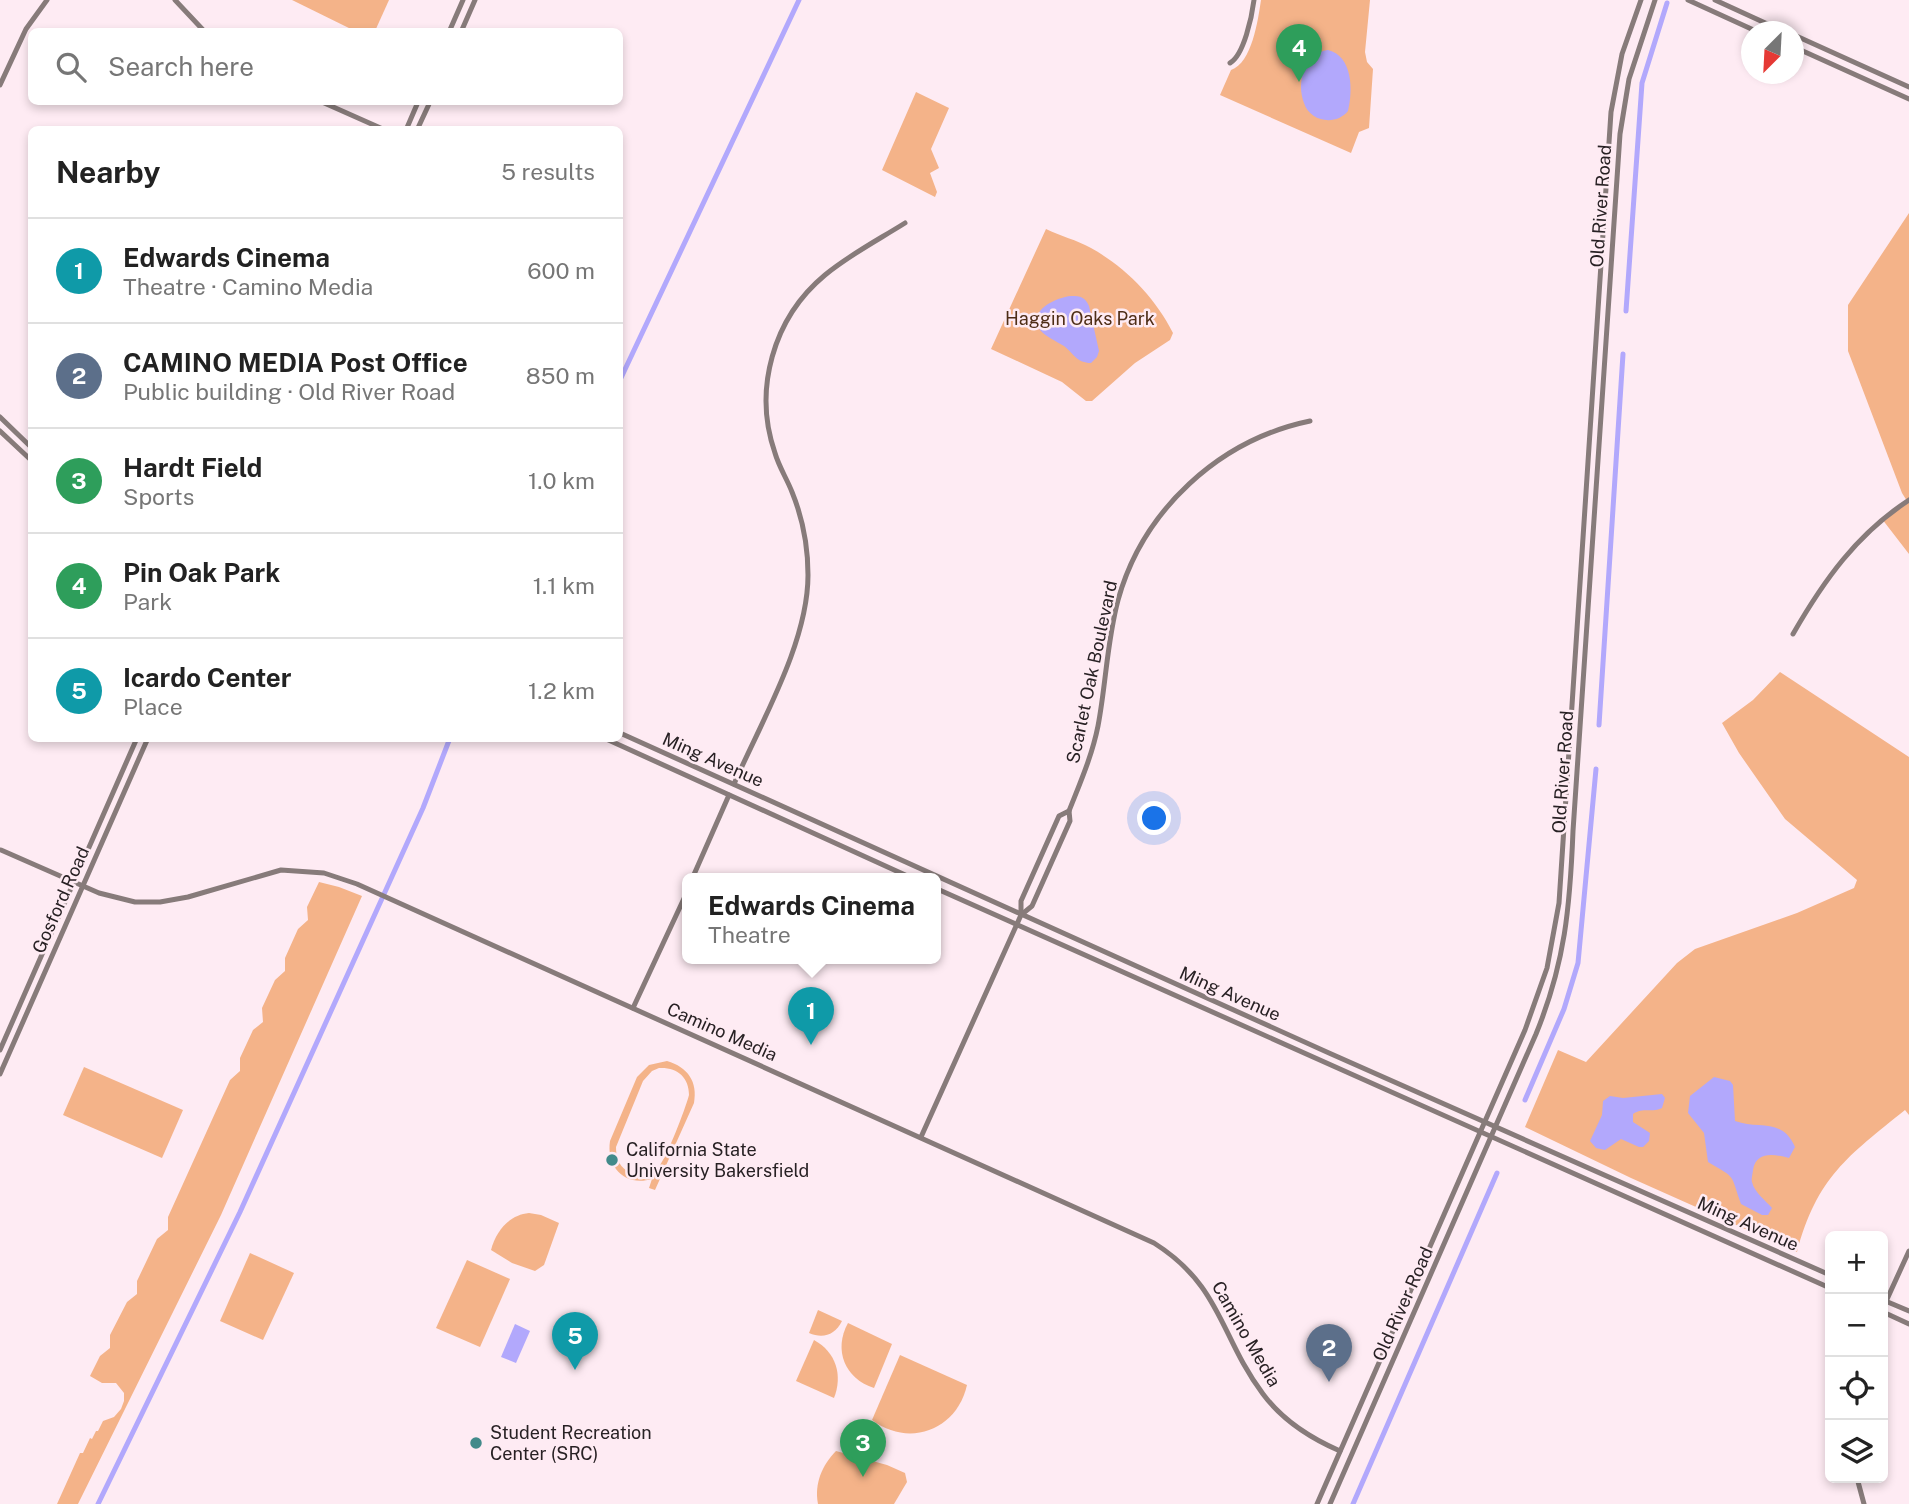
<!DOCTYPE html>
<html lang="en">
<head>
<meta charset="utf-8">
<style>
	:root { --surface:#fff; --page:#f2f2f2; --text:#222; --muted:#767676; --line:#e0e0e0; --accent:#428a8a }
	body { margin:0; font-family:"Public Sans",sans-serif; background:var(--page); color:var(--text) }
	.controls { position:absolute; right:21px; bottom:21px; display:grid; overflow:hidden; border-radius:10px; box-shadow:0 4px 10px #0003 }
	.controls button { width:63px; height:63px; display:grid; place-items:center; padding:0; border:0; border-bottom:2px solid var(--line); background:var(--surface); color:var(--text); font:35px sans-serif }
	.compass { position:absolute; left:1741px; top:21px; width:63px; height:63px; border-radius:50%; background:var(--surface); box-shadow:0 4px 10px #0003; rotate:204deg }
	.you { position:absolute; left:1155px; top:819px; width:24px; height:24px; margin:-18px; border:5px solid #fff; border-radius:50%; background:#1a73e8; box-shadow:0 0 0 10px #1a73e833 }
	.badge { display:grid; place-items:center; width:46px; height:46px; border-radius:50%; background:var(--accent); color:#fff; font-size:23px; font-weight:700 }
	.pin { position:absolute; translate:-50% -58px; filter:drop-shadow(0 2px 4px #0008) }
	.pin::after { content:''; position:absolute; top:37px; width:24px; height:21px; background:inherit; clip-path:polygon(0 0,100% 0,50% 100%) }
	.popup { position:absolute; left:682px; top:873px; width:259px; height:91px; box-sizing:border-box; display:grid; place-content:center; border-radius:10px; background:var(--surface); filter:drop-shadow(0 2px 5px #0005); font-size:23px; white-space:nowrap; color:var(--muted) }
	.popup b { font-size:26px; color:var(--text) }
	.popup::after { content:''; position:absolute; left:50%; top:100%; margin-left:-14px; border:14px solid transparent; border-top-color:var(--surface) }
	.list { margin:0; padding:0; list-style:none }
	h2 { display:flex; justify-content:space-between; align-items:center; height:91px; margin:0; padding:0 28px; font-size:30px }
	h2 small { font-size:23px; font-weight:400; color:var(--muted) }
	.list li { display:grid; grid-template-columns:46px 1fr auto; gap:21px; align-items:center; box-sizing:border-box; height:105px; padding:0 28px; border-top:2px solid var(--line) }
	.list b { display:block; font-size:26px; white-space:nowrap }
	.list p { margin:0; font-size:23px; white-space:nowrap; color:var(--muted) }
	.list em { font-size:23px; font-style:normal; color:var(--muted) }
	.icon { flex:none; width:38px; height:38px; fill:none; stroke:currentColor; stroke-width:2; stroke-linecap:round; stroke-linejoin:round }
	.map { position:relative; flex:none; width:1909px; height:1504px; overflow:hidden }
	.search { position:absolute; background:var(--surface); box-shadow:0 4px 10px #0003; left:28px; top:28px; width:595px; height:77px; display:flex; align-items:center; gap:18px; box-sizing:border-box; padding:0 24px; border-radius:10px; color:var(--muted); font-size:26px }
	.panel { position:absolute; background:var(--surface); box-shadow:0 4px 10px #0003; left:28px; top:126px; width:595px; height:616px; border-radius:10px }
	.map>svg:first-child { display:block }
	.green { fill:#f4b389; fill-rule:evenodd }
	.water { fill:#b2a8fc }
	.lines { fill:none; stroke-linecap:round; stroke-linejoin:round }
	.canal { stroke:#b2a8fc; stroke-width:5 }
	.secondary { stroke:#877b7a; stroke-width:5 }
	.poi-dot { fill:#428a8a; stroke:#feebf3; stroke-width:2.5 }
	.labels { text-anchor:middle; stroke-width:5; stroke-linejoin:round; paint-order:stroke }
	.street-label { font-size:18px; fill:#282124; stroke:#feebf3 }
	.park-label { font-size:18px; fill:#4e2d16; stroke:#feebf3 }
	.poi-label { font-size:18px; fill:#282124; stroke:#feebf3; text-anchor:start }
</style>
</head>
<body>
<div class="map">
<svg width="1909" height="1504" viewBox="0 0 1909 1504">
	<rect width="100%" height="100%" fill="#feebf3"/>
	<!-- green -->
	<g class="green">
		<polygon points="292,0 389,0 375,31 355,31"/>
		<path d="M1261,0H1370L1365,52L1367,62L1373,69L1369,128L1359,132L1351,153L1220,95L1231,70C1252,63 1258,20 1261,0Z"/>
		<polygon points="916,92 949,108 931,149 939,168 930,173 937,192 935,197 882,170"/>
		<polygon points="1909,213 1909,554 1882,519 1907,501 1902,493 1848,351 1848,305"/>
		<path d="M1046,229C1060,236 1077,240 1091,248C1125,267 1155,297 1173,333L1170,340L1135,363L1092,401H1086L1062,382L991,349Z"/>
		<path d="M1780,672L1909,757V1115L1905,1110C1848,1156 1817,1177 1797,1252L1631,1178L1525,1127L1558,1050L1586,1062L1677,963L1695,949L1797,913L1854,888L1857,880L1785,819L1739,753L1722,723L1753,700Z"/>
		<polygon points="319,882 339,887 362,896 221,1215 78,1504 57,1504 80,1453 83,1453 90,1438 92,1439 96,1431 98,1431 103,1421 114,1417 121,1409 124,1401 124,1393 116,1383 102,1383 90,1376 100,1356 110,1348 110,1335 127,1302 137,1294 137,1281 157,1239 168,1230 168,1217 230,1080 240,1071 240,1058 253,1030 263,1022 262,1008 275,980 285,971 285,958 298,929 308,920 307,907"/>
		<path d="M667,1061C688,1067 698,1082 694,1103L655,1190L649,1188L652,1179C625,1187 606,1167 610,1141L637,1077L649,1065ZM659,1068C677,1067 689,1077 689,1095C685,1110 667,1157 658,1168C650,1176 637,1177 627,1171C618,1165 616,1156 616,1147L643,1081L652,1071Z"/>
		<polygon points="84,1067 183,1110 162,1158 63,1115"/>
		<path d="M529,1213L541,1215L559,1223L544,1265L535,1271L512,1263L491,1250C496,1231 509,1215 529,1213Z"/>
		<polygon points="250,1253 294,1273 263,1340 220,1321"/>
		<polygon points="467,1260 510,1279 480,1347 436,1328"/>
		<path d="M818,1310L842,1321C835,1335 823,1339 809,1333Z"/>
		<path d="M848,1323L892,1344L874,1388C845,1379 833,1350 848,1323Z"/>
		<path d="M814,1340C836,1352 843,1375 834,1398L796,1381Z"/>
		<path d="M900,1355L967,1385C957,1430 909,1448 872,1420Z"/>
		<path d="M836,1451L887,1465L905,1473L907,1482L894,1504H818C814,1484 822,1465 836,1451Z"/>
	</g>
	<!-- water -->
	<g class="water">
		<path d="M1328,50C1353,56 1353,91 1348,111C1336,126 1310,122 1304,103C1296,83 1304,53 1328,50Z"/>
		<path d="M1071,296C1081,296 1085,297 1089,306L1099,351L1097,357L1091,363C1077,363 1074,354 1064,346C1056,341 1046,337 1040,330C1026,311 1057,297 1071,296Z"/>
		<path d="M1714,1077L1730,1081L1733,1085L1735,1121C1759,1130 1782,1117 1795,1147L1789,1158C1774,1154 1756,1151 1753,1170C1753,1172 1751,1180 1752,1182C1754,1192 1766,1201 1772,1208L1768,1215H1762L1741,1204C1730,1173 1737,1179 1708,1162L1704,1133L1688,1113L1690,1096Z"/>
		<path d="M1662,1094L1665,1098L1662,1108C1652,1113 1643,1107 1633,1114V1122L1650,1133L1649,1141L1643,1147H1639L1621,1139L1605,1150L1596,1148L1590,1141L1602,1115L1603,1101L1610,1096L1623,1098Z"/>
		<polygon points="515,1324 530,1331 516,1363 501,1357"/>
	</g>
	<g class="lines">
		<!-- canal -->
		<g class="canal">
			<polyline points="1626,311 1642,83 1667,3"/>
			<polyline points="620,380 799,0"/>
			<polyline points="1599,725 1623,354"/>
			<polyline points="1525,1100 1564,1009 1578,963 1596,769"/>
			<polyline points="98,1504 240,1212 423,808 450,738"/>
			<polyline points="1353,1504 1497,1173"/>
		</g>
		<!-- secondary -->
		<g class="secondary">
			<polyline points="175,0 205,32"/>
			<polyline points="1688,0 1758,32"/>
			<polyline points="1715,0 1785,32"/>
			<polyline points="1755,30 1766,32"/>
			<polyline points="449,32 463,0"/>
			<polyline points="461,32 475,0"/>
			<polyline points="1794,35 1909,87"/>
			<polyline points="1794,47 1909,99"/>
			<path d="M1230,63C1244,55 1252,16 1254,0"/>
			<polyline points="0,85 26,29 47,0"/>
			<polyline points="322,102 385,130"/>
			<polyline points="406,130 418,102"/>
			<polyline points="417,130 430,102"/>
			<polyline points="0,417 32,448"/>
			<polyline points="0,431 32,461"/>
			<path d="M1793,634C1824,580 1857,534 1909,500"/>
			<polyline points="620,733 1329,1053 1830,1275"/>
			<polyline points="604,738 914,879"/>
			<path d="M734,784C761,722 808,643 808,575C808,547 803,519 792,492C787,479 779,467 775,453C753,390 773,318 825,275C849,255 878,240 905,223"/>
			<path d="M1,850L99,893L135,902H160L188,897L281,870L324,873L357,884L1154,1243C1222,1286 1220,1337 1263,1394C1283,1421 1310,1438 1340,1451"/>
			<polyline points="692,879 729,795"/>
			<polyline points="935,888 1830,1288"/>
			<path d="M1021,915L1032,906L1070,821L1069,811C1080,783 1092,756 1098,726C1106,684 1107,641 1118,600C1143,510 1219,440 1310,421"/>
			<polyline points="633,1008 687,892"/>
			<polyline points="0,1050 137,738"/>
			<polyline points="0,1074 148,738"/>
			<polyline points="921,1137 1017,924 1021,915 1021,901 1059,816 1069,811"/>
			<polyline points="1883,1300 1909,1311"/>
			<polyline points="1883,1308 1909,1251"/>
			<polyline points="1883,1312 1909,1324"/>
			<polyline points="1857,1478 1864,1504"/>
			<polyline points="1317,1504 1525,1030 1547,968 1559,903 1611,112 1622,54 1641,0"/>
			<path d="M1330,1504L1536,1034C1565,963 1570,907 1573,831L1620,134L1629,79L1655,0"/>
		</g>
	</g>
	<!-- markers -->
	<g class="poi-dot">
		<circle cx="612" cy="1160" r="7"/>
		<circle cx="476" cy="1443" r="7"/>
	</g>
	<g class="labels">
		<!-- street labels -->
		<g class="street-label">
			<text transform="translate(1601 206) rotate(-86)" y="6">Old River Road</text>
			<text transform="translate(1092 672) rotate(-78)" y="6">Scarlet Oak Boulevard</text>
			<text transform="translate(713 760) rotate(24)" y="6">Ming Avenue</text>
			<text transform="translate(1563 772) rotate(-86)" y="6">Old River Road</text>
			<text transform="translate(61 900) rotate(-66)" y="6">Gosford Road</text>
			<text transform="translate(1230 994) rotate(24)" y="6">Ming Avenue</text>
			<text transform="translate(722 1032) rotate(24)" y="6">Camino Media</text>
			<text transform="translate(1748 1224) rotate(24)" y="6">Ming Avenue</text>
			<text transform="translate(1403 1304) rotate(-66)" y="6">Old River Road</text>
			<text transform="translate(1246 1334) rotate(60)" y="6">Camino Media</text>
		</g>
		<!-- park labels -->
		<g class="park-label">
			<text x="1080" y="325">Haggin Oaks Park</text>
		</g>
		<!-- poi labels -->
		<g class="poi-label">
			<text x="626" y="1156">California State<tspan x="626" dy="21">University Bakersfield</tspan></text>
			<text x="490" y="1439">Student Recreation<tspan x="490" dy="21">Center (SRC)</tspan></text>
		</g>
	</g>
</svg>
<div class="controls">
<button>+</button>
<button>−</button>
<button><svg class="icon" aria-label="locate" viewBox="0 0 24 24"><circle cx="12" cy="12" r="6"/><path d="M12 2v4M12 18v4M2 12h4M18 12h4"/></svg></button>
<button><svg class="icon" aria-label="layers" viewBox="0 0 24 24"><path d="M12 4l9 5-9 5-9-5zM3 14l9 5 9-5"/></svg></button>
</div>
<svg class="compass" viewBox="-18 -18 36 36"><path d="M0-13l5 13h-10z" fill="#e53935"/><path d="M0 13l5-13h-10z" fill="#767676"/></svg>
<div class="you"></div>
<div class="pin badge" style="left:811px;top:1045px;background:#0f9aa8">1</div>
<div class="popup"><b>Edwards Cinema</b>Theatre</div>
<div class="pin badge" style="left:1329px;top:1382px;background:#5c6f8a">2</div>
<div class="pin badge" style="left:863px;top:1477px;background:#2e9e5b">3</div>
<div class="pin badge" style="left:1299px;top:82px;background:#2e9e5b">4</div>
<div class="pin badge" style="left:575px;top:1370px;background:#0f9aa8">5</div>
<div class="search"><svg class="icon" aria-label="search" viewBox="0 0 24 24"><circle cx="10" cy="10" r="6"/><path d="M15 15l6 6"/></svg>Search here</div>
<section class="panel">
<h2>Nearby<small>5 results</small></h2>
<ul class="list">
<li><span class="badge" style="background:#0f9aa8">1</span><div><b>Edwards Cinema</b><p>Theatre · Camino Media</p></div><em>600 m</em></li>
<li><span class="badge" style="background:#5c6f8a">2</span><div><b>CAMINO MEDIA Post Office</b><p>Public building · Old River Road</p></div><em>850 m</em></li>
<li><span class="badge" style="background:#2e9e5b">3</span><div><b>Hardt Field</b><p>Sports</p></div><em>1.0 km</em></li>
<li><span class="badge" style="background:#2e9e5b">4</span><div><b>Pin Oak Park</b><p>Park</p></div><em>1.1 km</em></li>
<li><span class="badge" style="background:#0f9aa8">5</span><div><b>Icardo Center</b><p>Place</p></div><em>1.2 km</em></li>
</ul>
</section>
</div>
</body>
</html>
